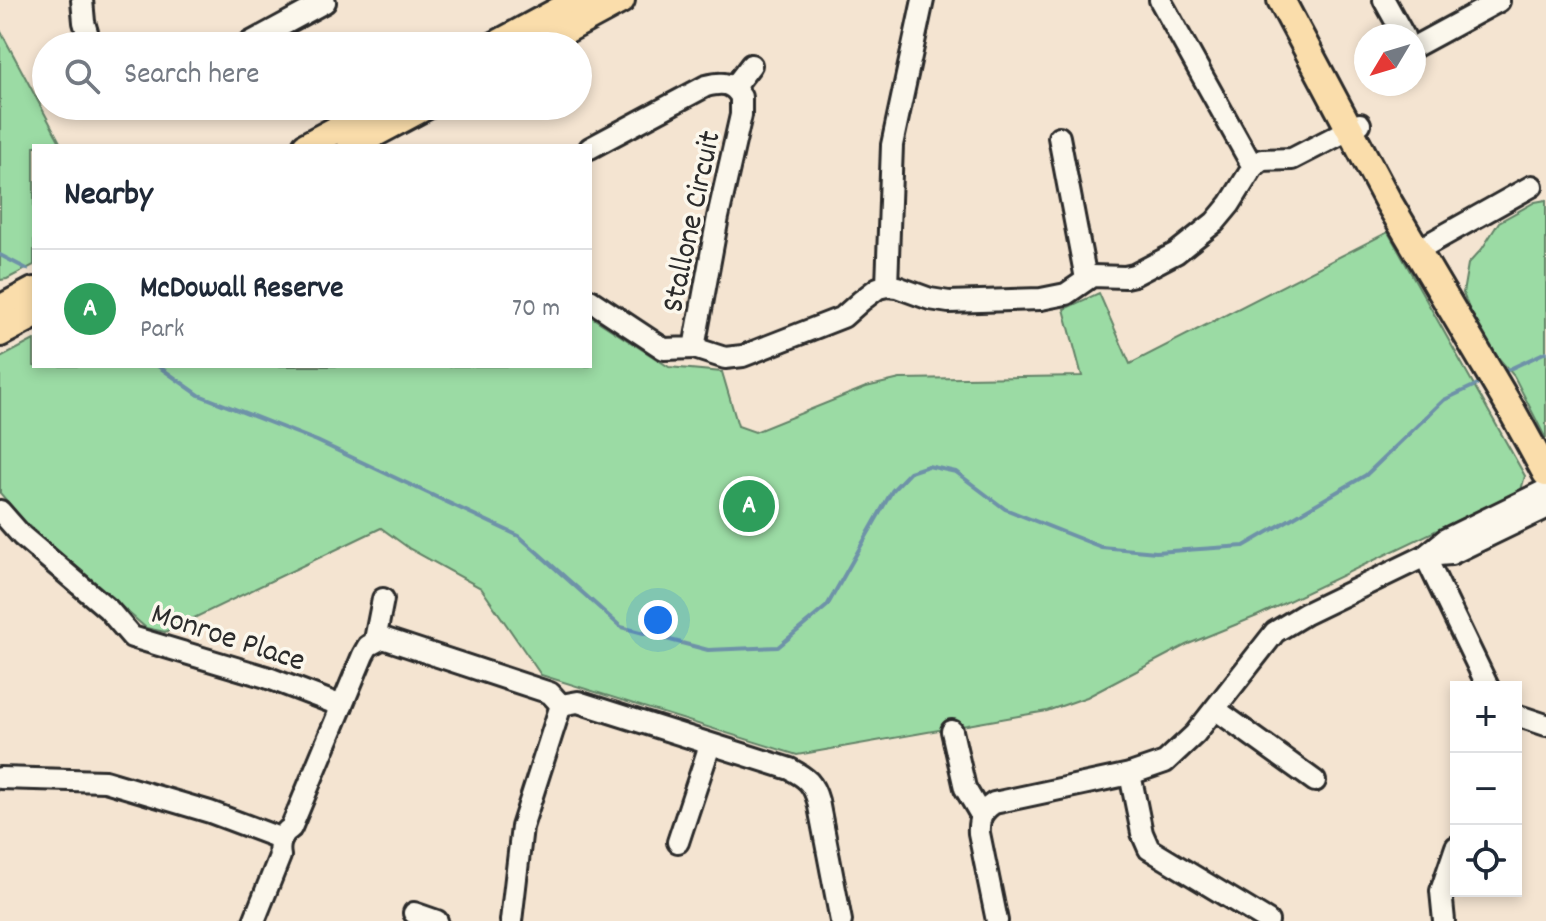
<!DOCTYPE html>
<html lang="en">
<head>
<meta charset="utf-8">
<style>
	:root { --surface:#fff; --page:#f2f2f3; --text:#1f2937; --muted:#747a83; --line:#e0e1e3; --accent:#d1495b }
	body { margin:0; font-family:Dekko,sans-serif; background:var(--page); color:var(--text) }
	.controls { position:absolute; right:24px; bottom:24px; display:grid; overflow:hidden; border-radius:0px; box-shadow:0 4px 12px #0003 }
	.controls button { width:72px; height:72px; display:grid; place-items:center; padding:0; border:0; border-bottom:2px solid var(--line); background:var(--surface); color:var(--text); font:40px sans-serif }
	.compass { position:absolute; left:1354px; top:24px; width:72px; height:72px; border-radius:50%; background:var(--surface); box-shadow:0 4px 12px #0003; rotate:232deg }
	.you { position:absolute; left:658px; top:620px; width:28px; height:28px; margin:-20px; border:6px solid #fff; border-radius:50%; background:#1a73e8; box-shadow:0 0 0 12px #1a73e833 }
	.badge { display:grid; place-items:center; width:52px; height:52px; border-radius:50%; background:var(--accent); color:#fff; font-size:26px; font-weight:700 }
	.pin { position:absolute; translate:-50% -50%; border:4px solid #fff; box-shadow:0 2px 8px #0006 }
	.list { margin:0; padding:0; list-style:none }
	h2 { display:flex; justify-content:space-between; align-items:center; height:104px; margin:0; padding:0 32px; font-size:34px }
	h2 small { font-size:26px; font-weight:400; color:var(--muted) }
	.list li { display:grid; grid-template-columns:52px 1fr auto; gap:24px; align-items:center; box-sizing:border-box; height:120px; padding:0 32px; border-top:2px solid var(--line) }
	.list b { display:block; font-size:30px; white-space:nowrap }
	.list p { margin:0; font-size:26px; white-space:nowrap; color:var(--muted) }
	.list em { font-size:26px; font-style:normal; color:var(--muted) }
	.icon { flex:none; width:44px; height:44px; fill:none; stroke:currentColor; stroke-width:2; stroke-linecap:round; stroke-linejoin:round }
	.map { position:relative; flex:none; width:1546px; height:921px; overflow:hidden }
	.search { position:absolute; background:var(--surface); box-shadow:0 4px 12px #0003; left:32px; top:32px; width:560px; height:88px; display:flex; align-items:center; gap:20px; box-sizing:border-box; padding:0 28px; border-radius:44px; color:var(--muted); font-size:30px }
	.panel { position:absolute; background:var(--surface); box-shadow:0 4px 12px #0003; left:32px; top:144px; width:560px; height:224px; border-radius:0px }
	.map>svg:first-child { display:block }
	.green { fill:#9bdba4; stroke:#638368; stroke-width:2 }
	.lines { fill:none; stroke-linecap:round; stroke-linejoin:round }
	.stream { stroke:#6e92a8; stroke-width:4 }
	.minor-casing { stroke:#2b2b2b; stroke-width:26 }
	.major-casing { stroke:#2b2b2b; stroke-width:32 }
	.minor { stroke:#fbf7ec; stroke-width:20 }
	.major { stroke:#faddab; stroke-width:26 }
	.labels { text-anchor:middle; stroke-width:7; stroke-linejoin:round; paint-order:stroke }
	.street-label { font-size:32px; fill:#2b2b2b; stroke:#fbf7ec }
</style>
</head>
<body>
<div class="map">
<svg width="1546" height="921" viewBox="0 0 1546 921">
	<rect width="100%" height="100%" fill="#f4e4d1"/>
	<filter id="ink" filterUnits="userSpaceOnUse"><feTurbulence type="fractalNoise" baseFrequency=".0125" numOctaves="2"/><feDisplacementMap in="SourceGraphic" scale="16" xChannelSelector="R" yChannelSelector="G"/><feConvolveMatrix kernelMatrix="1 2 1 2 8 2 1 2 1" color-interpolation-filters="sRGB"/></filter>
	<g filter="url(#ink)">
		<!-- green -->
		<g class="green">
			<polygon points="0,30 62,146 34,146 34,265 7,279 0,280"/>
			<polygon points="1546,200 1546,439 1514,376 1479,335 1463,293 1468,264 1482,249 1499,222 1535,202"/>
			<polygon points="1388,232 1525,476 1521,490 1257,616 1186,645 1087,697 1047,711 797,755 541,675 481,588 410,549 381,528 165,632 146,628 23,520 0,493 0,358 34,340 34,366 590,366 590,316 669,367 722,372 738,426 755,432 866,387 900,379 1082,376 1064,309 1099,293 1130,364"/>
		</g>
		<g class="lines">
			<!-- stream -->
			<g class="stream">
				<polyline points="0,255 27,269"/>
				<polyline points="158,366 199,395 317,441 519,536 621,627 708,650 778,647 827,606 892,491 910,472 928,466 956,472 1005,509 1101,547 1156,552 1244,546 1366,475 1444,400 1482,382"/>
				<polyline points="1501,373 1546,352"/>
			</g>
			<!-- minor casing -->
			<g class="minor-casing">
				<g id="minor">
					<polyline points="82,0 84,22 91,46"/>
					<polyline points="1160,0 1253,167"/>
					<polyline points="1384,0 1404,36"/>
					<polyline points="244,46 325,2"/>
					<polyline points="1414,47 1499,1"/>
					<polyline points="734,87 751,65"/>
					<polyline points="1059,137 1086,279"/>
					<path d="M590,148L706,86C722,82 732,82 741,97V115L718,217L694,348L664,349L590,300"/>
					<polyline points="1423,247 1532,186"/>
					<polyline points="887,286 892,145 923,0"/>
					<polyline points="694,348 725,358 743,356 843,317 861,301 878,288 887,286 897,287 930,299 949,302 1041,299 1066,294 1092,276 1125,277 1134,275 1176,253 1215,222 1230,204 1253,167 1262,160 1292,159 1360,124"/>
					<polyline points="0,511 22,536 108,609 132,637 266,677 342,706"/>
					<polyline points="1425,556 1488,687"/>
					<polyline points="1425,556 1451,554 1546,508"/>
					<polyline points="375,640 383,599"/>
					<polyline points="1215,709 1315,781"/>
					<polyline points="1516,715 1546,725"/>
					<polyline points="952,731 965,788 981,815"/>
					<polyline points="1130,774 1142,833 1149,849 1268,921"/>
					<polyline points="0,778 105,781 210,812 282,839"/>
					<polyline points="678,842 710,745"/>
					<polyline points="414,913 437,921"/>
					<path d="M254,921L280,856C278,845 281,834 291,828L363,655L368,646L383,638L550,693L561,705L578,702L790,769C807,778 813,783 818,801L841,921"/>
					<polyline points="511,921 522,827 561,705"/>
					<path d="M997,921L979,833C978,819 982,811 994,803L1130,774L1165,762L1195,734L1275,632L1305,614L1425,556L1446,539L1546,490"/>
					<polyline points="1444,921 1441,891 1456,847"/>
				</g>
			</g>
			<!-- major casing -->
			<g class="major-casing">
				<g id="major">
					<polyline points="1281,0 1389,203 1511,409 1546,473"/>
					<polyline points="494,46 579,0"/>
					<polyline points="536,46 621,0"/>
					<polyline points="306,146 381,106"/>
					<polyline points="351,146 426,106"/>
					<polyline points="0,309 34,291"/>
					<polyline points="0,333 34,315"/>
				</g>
			</g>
			<!-- minor -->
			<use href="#minor" class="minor"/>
			<!-- major -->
			<use href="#major" class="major"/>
		</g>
	</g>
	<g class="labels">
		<!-- street labels -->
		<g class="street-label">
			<text transform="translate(689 221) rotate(-78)" y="11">Stallone Circuit</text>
			<text transform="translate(229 635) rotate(18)" y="11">Monroe Place</text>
		</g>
	</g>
</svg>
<div class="controls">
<button>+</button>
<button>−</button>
<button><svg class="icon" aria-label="locate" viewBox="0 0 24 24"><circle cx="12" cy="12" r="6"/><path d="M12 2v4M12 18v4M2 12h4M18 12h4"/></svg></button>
</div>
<svg class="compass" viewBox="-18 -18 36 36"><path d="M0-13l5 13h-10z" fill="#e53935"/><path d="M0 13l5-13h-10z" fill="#747a83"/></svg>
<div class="you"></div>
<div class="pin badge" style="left:749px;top:506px;background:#2e9e5b">A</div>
<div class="search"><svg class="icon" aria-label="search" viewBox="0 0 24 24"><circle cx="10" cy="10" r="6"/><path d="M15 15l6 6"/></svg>Search here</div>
<section class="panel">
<h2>Nearby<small></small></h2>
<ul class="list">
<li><span class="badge" style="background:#2e9e5b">A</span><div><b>McDowall Reserve</b><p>Park</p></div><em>70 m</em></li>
</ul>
</section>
</div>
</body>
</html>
